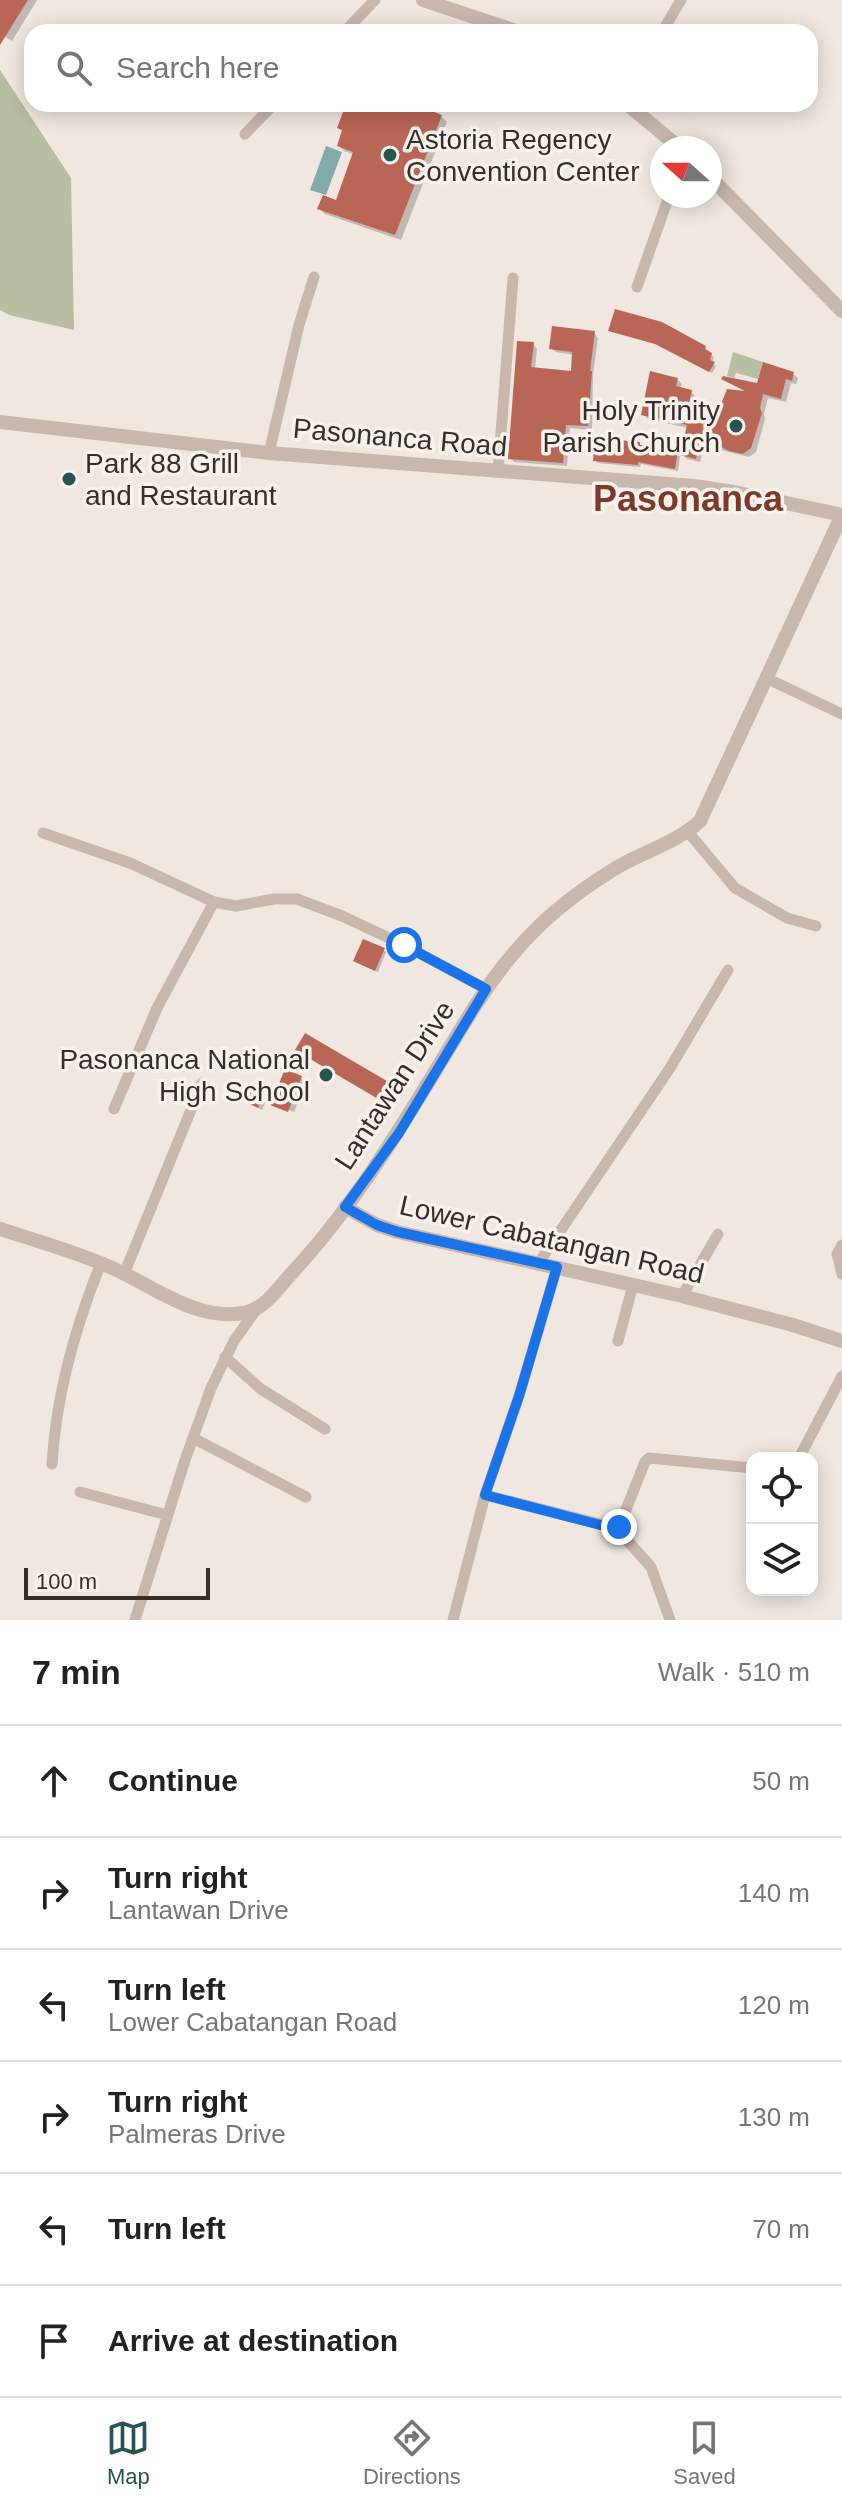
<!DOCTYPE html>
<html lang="en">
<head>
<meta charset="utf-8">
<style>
	:root { --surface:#fff; --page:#f6f6f6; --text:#222; --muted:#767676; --line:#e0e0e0; --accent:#255453 }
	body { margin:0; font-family:Arial,sans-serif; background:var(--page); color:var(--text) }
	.controls { position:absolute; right:24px; bottom:24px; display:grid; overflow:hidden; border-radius:16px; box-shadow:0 4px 20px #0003 }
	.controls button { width:72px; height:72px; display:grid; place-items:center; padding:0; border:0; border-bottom:2px solid var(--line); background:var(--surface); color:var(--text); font:40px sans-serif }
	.compass { position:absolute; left:650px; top:136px; width:72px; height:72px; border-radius:50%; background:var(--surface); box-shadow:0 4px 20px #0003; rotate:291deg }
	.scale { position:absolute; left:24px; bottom:20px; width:186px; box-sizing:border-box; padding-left:8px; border:4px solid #372e2b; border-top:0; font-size:22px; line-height:28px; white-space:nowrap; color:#372e2b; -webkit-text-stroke:6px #f8f2ec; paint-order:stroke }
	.stop { position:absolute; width:24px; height:24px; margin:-18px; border:6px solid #1a73e8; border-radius:50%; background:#fff }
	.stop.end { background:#1a73e8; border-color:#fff; box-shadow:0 2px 8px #0008 }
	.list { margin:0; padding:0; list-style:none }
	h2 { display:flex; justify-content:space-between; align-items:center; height:104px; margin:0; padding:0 32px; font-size:34px }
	h2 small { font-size:26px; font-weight:400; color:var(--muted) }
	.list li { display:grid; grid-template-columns:52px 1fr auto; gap:24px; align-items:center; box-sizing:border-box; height:112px; padding:0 32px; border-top:2px solid var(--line) }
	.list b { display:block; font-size:30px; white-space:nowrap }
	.list p { margin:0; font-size:26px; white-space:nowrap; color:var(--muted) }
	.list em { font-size:26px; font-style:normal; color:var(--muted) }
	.icon { flex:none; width:44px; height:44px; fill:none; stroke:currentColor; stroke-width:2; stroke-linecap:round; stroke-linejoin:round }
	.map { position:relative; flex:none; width:842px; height:1620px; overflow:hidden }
	.search { position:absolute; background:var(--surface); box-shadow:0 4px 20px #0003; left:24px; right:24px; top:24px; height:88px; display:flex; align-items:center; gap:20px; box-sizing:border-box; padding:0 28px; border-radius:24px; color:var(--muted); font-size:30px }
	.sheet { height:776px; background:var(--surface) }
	nav { display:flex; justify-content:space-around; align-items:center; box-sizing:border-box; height:112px; border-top:2px solid var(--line); background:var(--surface); font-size:22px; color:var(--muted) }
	nav a { display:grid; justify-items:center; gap:4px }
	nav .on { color:var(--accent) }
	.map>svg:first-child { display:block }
	.green { fill:#b7bea1 }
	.water { fill:#82aba9 }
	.shadow { fill:#0003 }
	.building { fill:#b96656 }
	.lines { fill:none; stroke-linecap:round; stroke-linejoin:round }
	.minor { stroke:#c8b7ad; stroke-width:11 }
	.tertiary { stroke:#c8b7ad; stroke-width:14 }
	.route { stroke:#1a73e8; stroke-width:10 }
	.poi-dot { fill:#255453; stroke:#f8f2ec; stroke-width:3 }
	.labels { text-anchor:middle; stroke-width:7; stroke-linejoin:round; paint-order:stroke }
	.poi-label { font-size:28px; fill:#372e2b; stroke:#f8f2ec; text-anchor:start }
	.street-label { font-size:28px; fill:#372e2b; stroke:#f8f2ec }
	.district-label { font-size:36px; font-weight:bold; fill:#7d392c; stroke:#f8f2ec }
</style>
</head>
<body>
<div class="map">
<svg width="842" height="1620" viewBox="0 0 842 1620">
	<rect width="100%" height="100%" fill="#f0e7e0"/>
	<!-- green -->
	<g class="green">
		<polygon points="0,70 71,178 74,330 9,315 0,310"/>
		<polygon points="733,352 763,362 758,379 736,373 734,378 727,376"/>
	</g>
	<!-- water -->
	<polygon class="water" points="326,146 342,152 326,195 310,190"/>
	<!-- shadow -->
	<g class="shadow">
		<polygon points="0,0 37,0 12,41 0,34"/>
		<polygon points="348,104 427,104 424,111 441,116 447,122 401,240 325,214 319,208 337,203 355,155 344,151 339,146 344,132 339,127"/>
		<polygon points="610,330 705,347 707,352 714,357 712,363 716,366 712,373 660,345"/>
		<polygon points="594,333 598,338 593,375 592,430 570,428 567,466 514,462 510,458 533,344 537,349 535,369 572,373 574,355 556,352 551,348"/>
		<polygon points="793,374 798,378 796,384 791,383 786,402 768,398 764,414 765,419 756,452 749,457 721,450 708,428 700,462 687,459 682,454 688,428 648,419 643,414 677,379 682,384 680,389 691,392 695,396 692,410 718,416 748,393 724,378 758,386"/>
		<polygon points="639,444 643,447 677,453 680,456 678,471 641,464 640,467 598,463 595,460"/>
		<polygon points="384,950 386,952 378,972 358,963"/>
		<polygon points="302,1054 390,1086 395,1090 386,1104"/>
		<polygon points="286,1072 301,1078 306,1082 294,1112 275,1105"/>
		<polygon points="262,1097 266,1101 262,1110 243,1100"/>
	</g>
	<!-- building -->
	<g class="building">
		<polygon points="0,0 28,0 0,45"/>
		<polygon points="346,104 420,104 419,106 442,115 395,235 317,209 323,195 336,200 353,152 337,146 342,130 337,128"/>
		<polygon points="615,309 662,322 706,346 705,349 712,353 710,360 715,362 709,372 655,344 608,331"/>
		<polygon points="552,326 595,331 590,371 592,371 588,426 566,425 563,463 508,459 517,341 534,342 531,367 571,371 572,352 549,349"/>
		<polygon points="763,362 794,372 792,381 786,379 781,399 763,394 760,408 762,413 751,448 743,454 729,451 718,445 714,447 704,424 696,459 680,455 687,425 641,415 650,371 678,378 676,386 692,390 688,407 717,414 727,389 745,391 721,379 723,376 757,383"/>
		<polygon points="595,438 640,442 640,445 678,451 675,469 638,462 638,465 593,461"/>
		<polygon points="363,939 385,948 375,971 353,961"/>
		<polygon points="305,1033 392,1084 382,1101 295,1050"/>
		<polygon points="285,1069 302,1076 288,1112 270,1105"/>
		<polygon points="246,1088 263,1095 258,1108 241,1100"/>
	</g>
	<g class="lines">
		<!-- minor -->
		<g class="minor">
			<polyline points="344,32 375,0"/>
			<polyline points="662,32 681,0"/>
			<polyline points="245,134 274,104"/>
			<polyline points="637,287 669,196"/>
			<polyline points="269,453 299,325 314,277"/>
			<polyline points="498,472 513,278"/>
			<polyline points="766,678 842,714"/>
			<polyline points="688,832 735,888 787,918 816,926"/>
			<polyline points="43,833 130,863 214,902 236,906 274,899 297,899 342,916 404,945 486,989"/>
			<polyline points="114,1109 157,1008 214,902"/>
			<polyline points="842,1245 837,1254 842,1274"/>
			<polyline points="538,1264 670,1068 728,970"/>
			<polyline points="124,1274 202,1083"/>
			<polyline points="682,1296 718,1234"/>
			<polyline points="618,1341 633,1285"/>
			<polyline points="225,1357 261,1389 325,1429"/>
			<polyline points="193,1438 306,1497"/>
			<polyline points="799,1458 842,1376"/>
			<path d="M52,1464C56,1397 76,1325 101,1263"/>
			<polyline points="80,1492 167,1515"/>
			<polyline points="485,1495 616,1528 619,1527 645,1462 649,1458 752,1468"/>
			<polyline points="616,1528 651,1567 670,1620"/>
			<polyline points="135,1620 185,1460 211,1388 234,1341 256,1310"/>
			<polyline points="453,1620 485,1495 519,1396 557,1267"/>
		</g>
		<!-- tertiary -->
		<g class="tertiary">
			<polyline points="423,0 519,32"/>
			<polyline points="627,104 680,148"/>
			<polyline points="710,177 842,311"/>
			<polyline points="0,422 269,453 694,486 734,492 842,515"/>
			<polyline points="345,1207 377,1225 398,1232 682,1296 793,1325 842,1341"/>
			<path d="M0,1229C34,1240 70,1250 103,1264C147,1281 193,1322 244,1313C264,1309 277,1290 290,1275C365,1195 417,1099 475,1006C515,943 557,903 621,865C648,850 677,842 700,821L842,515"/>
		</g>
	</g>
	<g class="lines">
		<!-- route -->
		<polyline class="route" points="404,945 486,989 399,1133 345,1207 377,1225 398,1232 557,1267 519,1396 485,1495 612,1528 619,1527"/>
	</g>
	<!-- markers -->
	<g class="poi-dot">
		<circle cx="390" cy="155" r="8"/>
		<circle cx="736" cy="426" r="8"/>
		<circle cx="69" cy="479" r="8"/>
		<circle cx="326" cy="1075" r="8"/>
	</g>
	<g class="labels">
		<!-- poi labels -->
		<g class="poi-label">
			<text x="406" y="149">Astoria Regency<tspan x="406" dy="32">Convention Center</tspan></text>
			<text x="720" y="420" text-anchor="end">Holy Trinity<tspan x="720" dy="32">Parish Church</tspan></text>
			<text x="85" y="473">Park 88 Grill<tspan x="85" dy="32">and Restaurant</tspan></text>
			<text x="310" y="1069" text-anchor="end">Pasonanca National<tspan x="310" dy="32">High School</tspan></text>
		</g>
		<!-- street labels -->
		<g class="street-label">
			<text transform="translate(400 437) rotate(5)" y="10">Pasonanca Road</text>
			<text transform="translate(394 1085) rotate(-57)" y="10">Lantawan Drive</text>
			<text transform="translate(552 1239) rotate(13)" y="10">Lower Cabatangan Road</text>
		</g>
		<!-- district labels -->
		<g class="district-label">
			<text x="688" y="511">Pasonanca</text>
		</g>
	</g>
</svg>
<div class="controls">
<button><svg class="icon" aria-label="locate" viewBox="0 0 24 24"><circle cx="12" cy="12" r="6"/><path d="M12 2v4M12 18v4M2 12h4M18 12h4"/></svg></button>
<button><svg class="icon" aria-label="layers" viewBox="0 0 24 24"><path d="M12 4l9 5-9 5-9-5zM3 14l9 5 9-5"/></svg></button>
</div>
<svg class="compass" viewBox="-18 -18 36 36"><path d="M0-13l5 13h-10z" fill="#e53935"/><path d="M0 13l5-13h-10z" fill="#767676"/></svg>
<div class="scale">100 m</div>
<div class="stop" style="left:404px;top:945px"></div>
<div class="stop end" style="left:619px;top:1527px"></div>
<div class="search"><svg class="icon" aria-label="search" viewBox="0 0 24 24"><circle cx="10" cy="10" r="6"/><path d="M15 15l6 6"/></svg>Search here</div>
</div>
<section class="sheet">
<h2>7 min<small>Walk · 510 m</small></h2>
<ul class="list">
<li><svg class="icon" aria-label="ahead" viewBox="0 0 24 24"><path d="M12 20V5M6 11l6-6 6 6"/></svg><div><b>Continue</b></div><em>50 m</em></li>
<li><svg class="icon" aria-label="right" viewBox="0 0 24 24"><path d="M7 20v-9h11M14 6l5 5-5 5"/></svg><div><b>Turn right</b><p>Lantawan Drive</p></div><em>140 m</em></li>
<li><svg class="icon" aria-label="left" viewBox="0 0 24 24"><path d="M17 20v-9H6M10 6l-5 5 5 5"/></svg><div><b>Turn left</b><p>Lower Cabatangan Road</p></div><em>120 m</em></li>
<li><svg class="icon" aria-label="right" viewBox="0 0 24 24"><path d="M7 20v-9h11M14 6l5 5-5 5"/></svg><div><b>Turn right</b><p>Palmeras Drive</p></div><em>130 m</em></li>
<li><svg class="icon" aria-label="left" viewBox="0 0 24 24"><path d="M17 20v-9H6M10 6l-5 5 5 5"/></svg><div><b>Turn left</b></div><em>70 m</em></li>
<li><svg class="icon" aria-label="arrive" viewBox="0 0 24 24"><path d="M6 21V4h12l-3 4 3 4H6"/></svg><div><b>Arrive at destination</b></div></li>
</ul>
</section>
<nav>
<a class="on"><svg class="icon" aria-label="map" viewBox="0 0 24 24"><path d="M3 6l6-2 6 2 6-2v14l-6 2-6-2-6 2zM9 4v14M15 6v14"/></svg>Map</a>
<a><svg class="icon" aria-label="directions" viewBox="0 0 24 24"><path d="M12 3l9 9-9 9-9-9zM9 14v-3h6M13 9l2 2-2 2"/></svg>Directions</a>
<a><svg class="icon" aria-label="saved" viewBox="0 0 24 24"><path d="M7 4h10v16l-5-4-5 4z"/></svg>Saved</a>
</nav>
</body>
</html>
